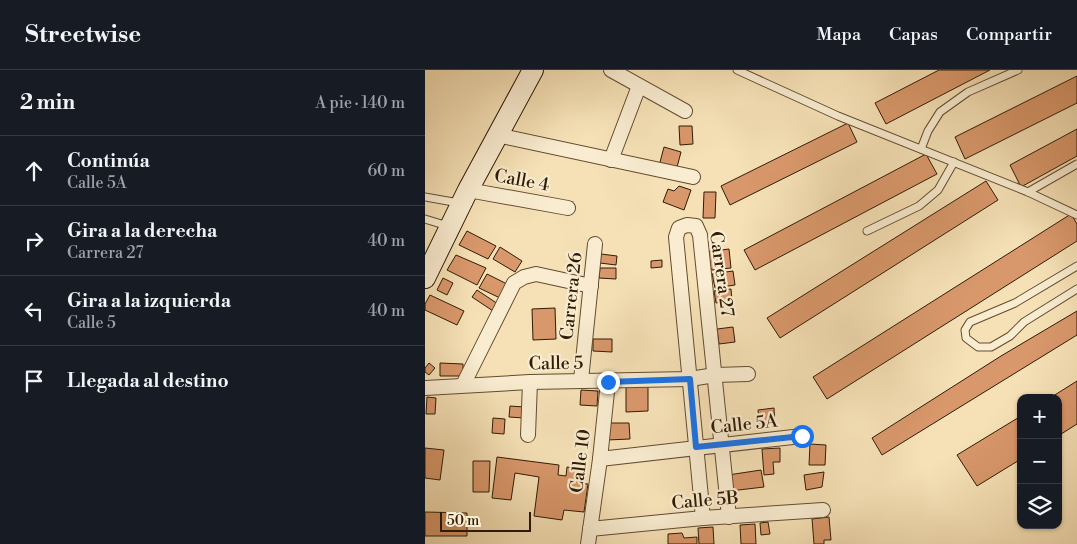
<!DOCTYPE html>
<html lang="es">
<head>
<meta charset="utf-8">
<style>
	:root { --surface:#171b24; --page:#20242c; --text:#f1f3f6; --muted:#9ea1a6; --line:#363941 }
	body { margin:0; font-family:"Libre Bodoni",serif; background:var(--page); color:var(--text) }
	.controls { position:absolute; right:15px; bottom:15px; display:grid; overflow:hidden; border-radius:10px; box-shadow:0 1px 4px #0004 }
	.controls button { width:45px; height:45px; display:grid; place-items:center; padding:0; border:0; border-bottom:1px solid var(--line); background:var(--surface); color:var(--text); font:25px sans-serif }
	.scale { position:absolute; left:15px; bottom:12px; width:91px; box-sizing:border-box; padding-left:5px; border:2px solid #301b04; border-top:0; font-size:14px; line-height:18px; white-space:nowrap; color:#301b04; -webkit-text-stroke:4px #f9ecd0; paint-order:stroke }
	.stop { position:absolute; width:15px; height:15px; margin:-11px; border:4px solid #1a73e8; border-radius:50%; background:#fff }
	.stop.end { background:#1a73e8; border-color:#fff; box-shadow:0 1px 5px #0008 }
	.list { margin:0; padding:0; list-style:none }
	h2 { display:flex; justify-content:space-between; align-items:center; height:65px; margin:0; padding:0 20px; font-size:21px }
	h2 small { font-size:16px; font-weight:400; color:var(--muted) }
	.list li { display:grid; grid-template-columns:32px 1fr auto; gap:15px; align-items:center; box-sizing:border-box; height:70px; padding:0 20px; border-top:1px solid var(--line) }
	.list b { display:block; font-size:19px; white-space:nowrap }
	.list p { margin:0; font-size:16px; white-space:nowrap; color:var(--muted) }
	.list em { font-size:16px; font-style:normal; color:var(--muted) }
	.icon { flex:none; width:28px; height:28px; fill:none; stroke:currentColor; stroke-width:2; stroke-linecap:round; stroke-linejoin:round }
	.map { position:relative; flex:none; width:652px; height:474px; overflow:hidden }
	header { display:flex; align-items:center; gap:30px; box-sizing:border-box; height:70px; padding:0 25px; background:var(--surface); border-bottom:1px solid var(--line) }
	header strong { font-size:24px }
	nav { display:flex; gap:28px; margin-inline-start:auto; font-size:18px }
	main { display:flex }
	aside { flex:1; background:var(--surface) }
	.map>svg:first-child { display:block }
	.building { fill:#d9986b; stroke:#301b04 }
	.lines { fill:none; stroke-linecap:round; stroke-linejoin:round }
	.lane-casing { stroke:#624c30; stroke-width:9 }
	.street-casing { stroke:#624c30; stroke-width:16 }
	.secondary-casing { stroke:#301b04; stroke-width:22 }
	.lane { stroke:#f9ecd0; stroke-width:7 }
	.street { stroke:#f9ecd0; stroke-width:14 }
	.secondary { stroke:#f9ecd0; stroke-width:20 }
	.route { stroke:#1a73e8; stroke-width:6 }
	.labels { text-anchor:middle; stroke-width:4.5; stroke-linejoin:round; paint-order:stroke }
	.street-label { font-size:18px; fill:#301b04; stroke:#f9ecd0 }
</style>
</head>
<body>
<header>
<strong>Streetwise</strong>
<nav><a>Mapa</a><a>Capas</a><a>Compartir</a></nav>
</header>
<main>
<aside>
<h2>2 min<small>A pie · 140 m</small></h2>
<ul class="list">
<li><svg class="icon" aria-label="ahead" viewBox="0 0 24 24"><path d="M12 20V5M6 11l6-6 6 6"/></svg><div><b>Continúa</b><p>Calle 5A</p></div><em>60 m</em></li>
<li><svg class="icon" aria-label="right" viewBox="0 0 24 24"><path d="M7 20v-9h11M14 6l5 5-5 5"/></svg><div><b>Gira a la derecha</b><p>Carrera 27</p></div><em>40 m</em></li>
<li><svg class="icon" aria-label="left" viewBox="0 0 24 24"><path d="M17 20v-9H6M10 6l-5 5 5 5"/></svg><div><b>Gira a la izquierda</b><p>Calle 5</p></div><em>40 m</em></li>
<li><svg class="icon" aria-label="arrive" viewBox="0 0 24 24"><path d="M6 21V4h12l-3 4 3 4H6"/></svg><div><b>Llegada al destino</b></div></li>
</ul>
</aside>
<div class="map">
<svg width="652" height="474" viewBox="0 0 652 474">
	<rect width="100%" height="100%" fill="#f6e1b6"/>
	<filter id="stains"><feTurbulence type="fractalNoise" baseFrequency=".004" numOctaves="4"/><feColorMatrix values="0 0 0 0 .2 0 0 0 0 .09 0 0 0 0 .02 0 0 0 .5 -.17"/></filter>
	<radialGradient id="worn" r=".72"><stop offset=".6" stop-color="#630" stop-opacity="0"/><stop offset="1" stop-color="#630" stop-opacity=".3"/></radialGradient>
	<!-- building -->
	<g class="building">
		<polygon points="514,0 565,0 461,54 450,33"/>
		<polygon points="652,6 652,33 540,89 530,67"/>
		<polygon points="423,53 432,72 305,135 296,116"/>
		<polygon points="254,56 267,56 268,74 255,75"/>
		<polygon points="652,59 652,86 596,117 585,95"/>
		<polygon points="239,77 256,82 251,101 234,96"/>
		<polygon points="501,84 512,104 330,200 319,180"/>
		<polygon points="561,111 573,130 355,268 342,248"/>
		<polygon points="254,116 266,120 259,140 238,132 243,119 249,121"/>
		<polygon points="279,122 291,122 290,148 278,148"/>
		<polygon points="646,144 652,154 652,171 402,329 388,307"/>
		<polygon points="42,161 71,176 63,189 34,175"/>
		<polygon points="75,177 97,191 90,202 68,189"/>
		<polygon points="304,179 306,198 287,200 281,192 280,182"/>
		<polygon points="176,184 192,186 191,195 175,193"/>
		<polygon points="31,185 61,198 52,215 22,200"/>
		<polygon points="237,190 237,197 226,198 226,191"/>
		<polygon points="175,198 191,198 191,209 174,208"/>
		<polygon points="308,201 310,215 290,218 287,204"/>
		<polygon points="62,204 82,214 75,228 54,218"/>
		<polygon points="18,208 28,213 22,225 12,220"/>
		<polygon points="306,219 307,231 291,233 289,221"/>
		<polygon points="52,220 73,234 68,241 47,227"/>
		<polygon points="5,225 39,241 32,255 0,240 0,234"/>
		<polygon points="130,238 131,269 108,270 107,239"/>
		<polygon points="652,241 652,265 457,385 447,368 576,286"/>
		<polygon points="308,257 310,272 294,274 292,259"/>
		<polygon points="168,269 187,269 187,282 168,281"/>
		<polygon points="4,293 10,298 4,305 0,302 0,298"/>
		<polygon points="15,293 38,294 38,306 15,306"/>
		<polygon points="652,311 652,354 633,366 633,328 625,328"/>
		<polygon points="201,312 223,312 223,341 201,342"/>
		<polygon points="156,320 173,321 172,336 155,335"/>
		<polygon points="2,327 11,328 10,344 1,344"/>
		<polygon points="85,336 99,337 99,348 84,347"/>
		<polygon points="349,338 350,356 335,358 333,340"/>
		<polygon points="596,346 596,389 552,416 532,385"/>
		<polygon points="68,348 80,349 79,364 67,363"/>
		<polygon points="185,353 204,353 205,369 182,370"/>
		<polygon points="385,374 401,375 400,395 384,395"/>
		<polygon points="0,378 19,380 15,410 0,408"/>
		<polygon points="355,378 355,392 348,392 349,404 339,405 337,379"/>
		<polygon points="72,387 134,395 133,405 141,406 142,397 154,399 153,413 163,414 159,442 139,440 137,450 109,446 114,407 90,403 86,430 67,428"/>
		<polygon points="48,391 65,391 64,422 48,422"/>
		<polygon points="336,400 339,417 305,421 303,405"/>
		<polygon points="399,402 397,417 381,420 379,405"/>
		<polygon points="0,442 42,443 42,466 0,466"/>
		<polygon points="404,447 406,470 399,470 399,474 389,474 387,449"/>
		<polygon points="343,452 345,464 336,465 335,453"/>
		<polygon points="330,454 331,474 316,474 315,455"/>
		<polygon points="288,457 289,474 274,474 273,458"/>
		<polygon points="257,463 259,468 272,467 272,474 243,474 243,464"/>
	</g>
	<g class="lines">
		<!-- lane casing -->
		<g class="lane-casing">
			<g id="lane">
				<polyline points="312,0 413,46 603,122 652,145"/>
				<polyline points="496,79 503,61 515,42 543,22 593,0"/>
				<polyline points="603,122 652,94"/>
				<polyline points="0,127 34,133"/>
				<polyline points="0,149 23,156"/>
				<polyline points="442,161 494,136 513,120 529,92"/>
				<polyline points="652,196 590,233 545,252 540,260 541,268 553,277 566,277 585,266 599,252 652,219"/>
			</g>
		</g>
		<!-- street casing -->
		<g class="street-casing">
			<g id="street">
				<polyline points="186,0 260,41"/>
				<polyline points="72,65 268,107"/>
				<polyline points="186,90 214,16"/>
				<polyline points="43,120 143,138"/>
				<polyline points="156,310 170,174"/>
				<polyline points="38,315 89,213 99,207 111,204 166,216"/>
				<polyline points="0,318 105,312 265,309 290,305 323,304"/>
				<polyline points="103,365 105,312"/>
				<polyline points="175,389 377,366"/>
				<polyline points="278,448 251,167 254,158 262,155 271,156 275,165 304,447"/>
				<polyline points="165,459 278,448 398,440"/>
				<polyline points="163,474 175,389 183,312"/>
			</g>
		</g>
		<!-- secondary casing -->
		<g class="secondary-casing">
			<polyline id="secondary" points="0,208 43,120 108,0"/>
		</g>
		<!-- lane -->
		<use href="#lane" class="lane"/>
		<!-- street -->
		<use href="#street" class="street"/>
		<!-- secondary -->
		<use href="#secondary" class="secondary"/>
	</g>
	<g class="lines">
		<!-- route -->
		<polyline class="route" points="183,312 265,309 271,377 377,366"/>
	</g>
	<g class="labels">
		<!-- street labels -->
		<g class="street-label">
			<text transform="translate(97 110) rotate(10)" y="6">Calle 4</text>
			<text transform="translate(297 204) rotate(82)" y="6">Carrera 27</text>
			<text transform="translate(146 226) rotate(-84)" y="6">Carrera 26</text>
			<text transform="translate(131 293) rotate(-1)" y="6">Calle 5</text>
			<text transform="translate(319 354) rotate(-6)" y="6">Calle 5A</text>
			<text transform="translate(155 391) rotate(-83)" y="6">Calle 10</text>
			<text transform="translate(280 430) rotate(-5)" y="6">Calle 5B</text>
		</g>
	</g>
	<rect width="100%" height="100%" filter="url(#stains)"/>
	<rect width="100%" height="100%" fill="url(#worn)"/>
</svg>
<div class="controls">
<button>+</button>
<button>−</button>
<button><svg class="icon" aria-label="layers" viewBox="0 0 24 24"><path d="M12 4l9 5-9 5-9-5zM3 14l9 5 9-5"/></svg></button>
</div>
<div class="scale">50 m</div>
<div class="stop" style="left:377px;top:366px"></div>
<div class="stop end" style="left:183px;top:312px"></div>
</div>
</main>
</body>
</html>
